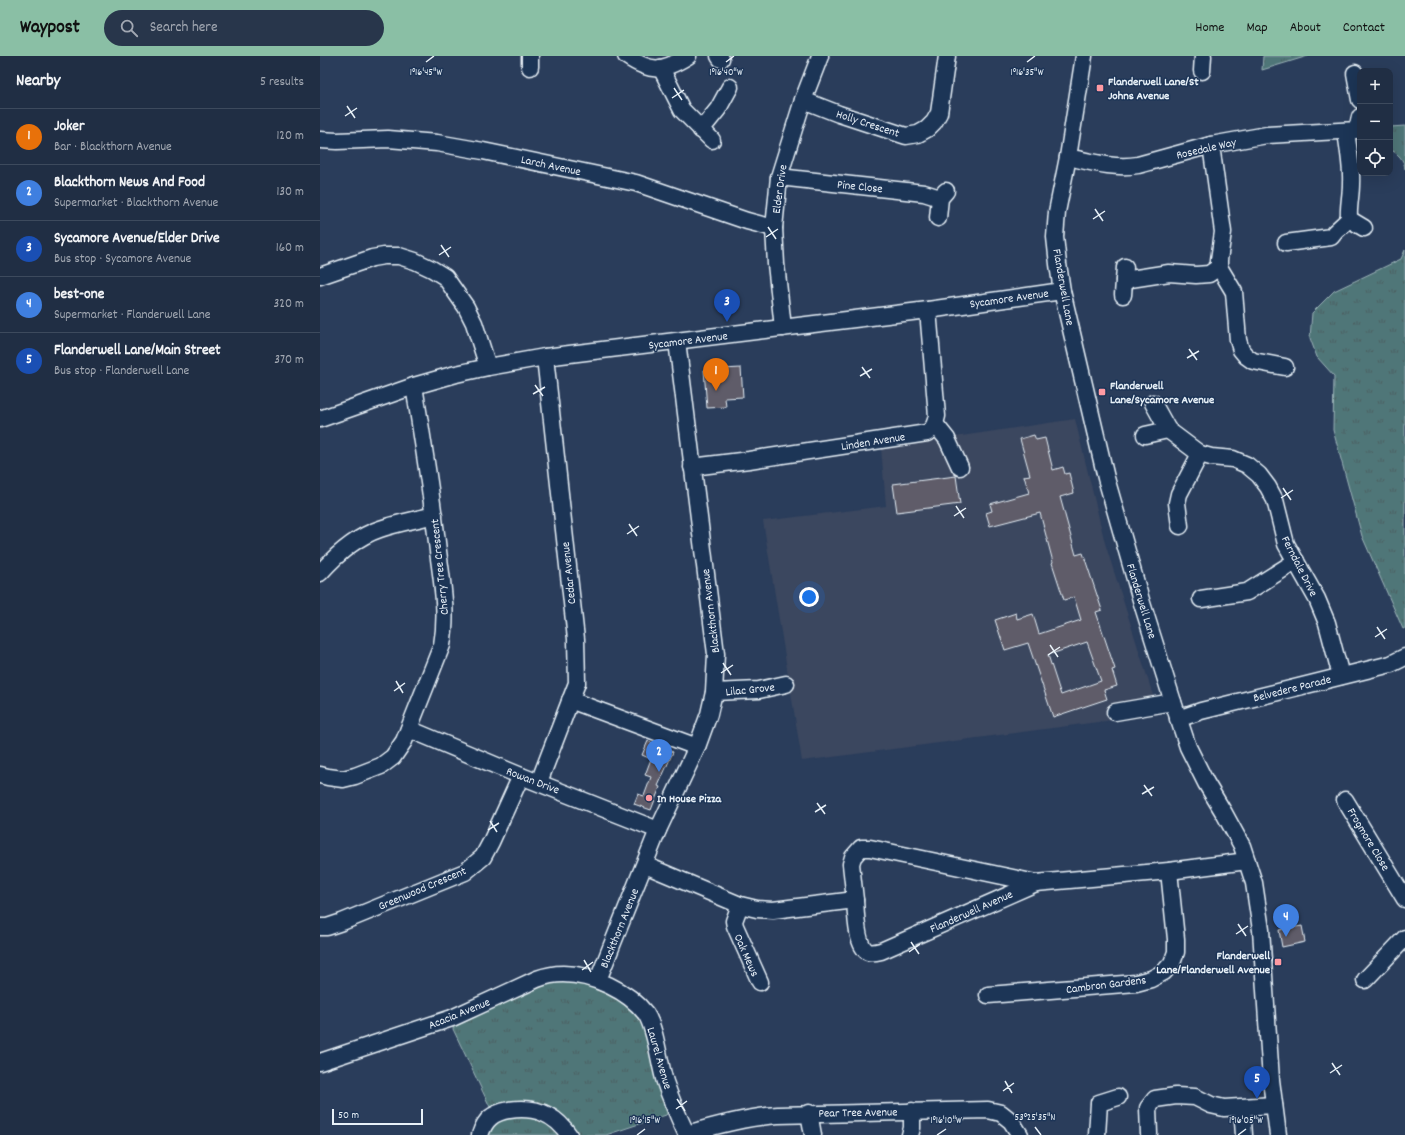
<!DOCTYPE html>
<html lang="en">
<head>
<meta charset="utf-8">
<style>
	:root { --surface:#202e44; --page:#28364b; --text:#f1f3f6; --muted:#a2a8b2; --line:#3d4a5d; --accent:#8abfa5 }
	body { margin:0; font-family:Dekko,sans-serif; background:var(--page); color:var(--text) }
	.controls { position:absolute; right:12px; top:12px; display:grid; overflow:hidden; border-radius:8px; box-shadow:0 4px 16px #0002 }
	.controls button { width:36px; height:36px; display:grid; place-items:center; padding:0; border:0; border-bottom:1px solid var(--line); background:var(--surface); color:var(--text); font:20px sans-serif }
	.scale { position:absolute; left:12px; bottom:10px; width:91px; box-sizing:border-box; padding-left:4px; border:2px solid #e8f1f8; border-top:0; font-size:11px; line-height:14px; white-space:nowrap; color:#e8f1f8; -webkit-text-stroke:3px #1d3557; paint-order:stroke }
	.you { position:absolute; left:489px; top:541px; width:14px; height:14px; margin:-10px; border:3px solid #fff; border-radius:50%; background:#1a73e8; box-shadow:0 0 0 6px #1a73e833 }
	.badge { display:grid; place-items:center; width:26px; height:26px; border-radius:50%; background:var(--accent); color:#fff; font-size:13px; font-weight:700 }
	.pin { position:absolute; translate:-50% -33px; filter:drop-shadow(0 1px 2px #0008) }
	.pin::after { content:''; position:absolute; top:21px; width:14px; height:12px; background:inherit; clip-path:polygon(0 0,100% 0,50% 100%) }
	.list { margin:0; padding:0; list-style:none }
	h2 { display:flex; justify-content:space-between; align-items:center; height:52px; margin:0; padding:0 16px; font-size:17px }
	h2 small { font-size:13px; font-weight:400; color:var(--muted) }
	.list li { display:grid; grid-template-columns:26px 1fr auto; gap:12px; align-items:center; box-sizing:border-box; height:56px; padding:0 16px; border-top:1px solid var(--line) }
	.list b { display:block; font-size:15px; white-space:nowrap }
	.list p { margin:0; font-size:13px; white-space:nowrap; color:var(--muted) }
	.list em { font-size:13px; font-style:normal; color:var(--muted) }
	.icon { flex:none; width:22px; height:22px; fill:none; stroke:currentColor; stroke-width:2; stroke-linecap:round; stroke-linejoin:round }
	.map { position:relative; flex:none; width:1085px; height:1079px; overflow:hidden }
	header { display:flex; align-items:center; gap:24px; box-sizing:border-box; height:56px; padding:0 20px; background:var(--accent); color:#111 }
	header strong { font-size:19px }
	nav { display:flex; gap:22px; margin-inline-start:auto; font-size:14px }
	.search { width:280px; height:36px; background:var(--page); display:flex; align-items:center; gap:10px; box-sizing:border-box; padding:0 14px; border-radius:22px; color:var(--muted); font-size:15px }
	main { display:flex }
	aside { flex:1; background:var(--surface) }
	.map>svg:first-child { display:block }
	.built { fill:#3a465f }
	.grass { fill:url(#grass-tufts); stroke:#9cb4b8 }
	.building { fill:#5e5c69; stroke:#e8f1f8; fill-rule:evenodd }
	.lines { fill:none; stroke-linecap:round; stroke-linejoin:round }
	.minor-casing { stroke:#e8f1f8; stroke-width:19 }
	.minor { stroke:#1d3557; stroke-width:16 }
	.ticks { fill:none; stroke:#e8f1f8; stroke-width:1.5 }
	.poi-dot { fill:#ff9aa2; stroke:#1d3557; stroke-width:1.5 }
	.labels { text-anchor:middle; stroke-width:3; stroke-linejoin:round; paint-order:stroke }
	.poi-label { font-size:12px; font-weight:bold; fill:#e8f1f8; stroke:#1d3557; text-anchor:start }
	.street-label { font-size:12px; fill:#e8f1f8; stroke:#1d3557 }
	.ticks-label { font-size:10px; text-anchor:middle; fill:#e8f1f8; stroke:#1d3557; stroke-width:3; stroke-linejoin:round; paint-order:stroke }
</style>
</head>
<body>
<header>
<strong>Waypost</strong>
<div class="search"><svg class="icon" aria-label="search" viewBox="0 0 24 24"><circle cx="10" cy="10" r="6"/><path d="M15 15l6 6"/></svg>Search here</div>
<nav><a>Home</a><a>Map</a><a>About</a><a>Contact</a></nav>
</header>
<main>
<aside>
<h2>Nearby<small>5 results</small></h2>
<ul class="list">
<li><span class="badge" style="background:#e8710a">1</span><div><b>Joker</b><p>Bar · Blackthorn Avenue</p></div><em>120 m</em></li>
<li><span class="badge" style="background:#3f7fe0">2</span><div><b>Blackthorn News And Food</b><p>Supermarket · Blackthorn Avenue</p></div><em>130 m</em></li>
<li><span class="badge" style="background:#1a4fb4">3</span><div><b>Sycamore Avenue/Elder Drive</b><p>Bus stop · Sycamore Avenue</p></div><em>160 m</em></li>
<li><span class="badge" style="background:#3f7fe0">4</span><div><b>best-one</b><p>Supermarket · Flanderwell Lane</p></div><em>320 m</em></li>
<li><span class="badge" style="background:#1a4fb4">5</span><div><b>Flanderwell Lane/Main Street</b><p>Bus stop · Flanderwell Lane</p></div><em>370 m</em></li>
</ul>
</aside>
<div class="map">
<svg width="1085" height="1079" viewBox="0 0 1085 1079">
	<defs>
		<pattern id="grass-tufts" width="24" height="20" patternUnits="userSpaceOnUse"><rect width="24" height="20" fill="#507678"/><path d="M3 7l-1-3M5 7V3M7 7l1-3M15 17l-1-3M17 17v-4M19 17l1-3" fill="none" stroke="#4b5f61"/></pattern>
	</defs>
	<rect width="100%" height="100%" fill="#2a3d5b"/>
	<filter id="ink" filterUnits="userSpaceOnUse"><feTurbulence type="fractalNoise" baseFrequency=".025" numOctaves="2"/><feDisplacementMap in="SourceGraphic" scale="8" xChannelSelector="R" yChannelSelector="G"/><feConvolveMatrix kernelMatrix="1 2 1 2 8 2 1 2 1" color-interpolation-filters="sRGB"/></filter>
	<g filter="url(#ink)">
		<!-- built -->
		<polygon class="built" points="755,363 785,487 839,658 482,705 443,465 566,450 561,392"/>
		<!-- grass -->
		<g class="grass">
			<polygon points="943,0 988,0 942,14"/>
			<path d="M1085,70V113C1084,103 1078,98 1070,93V71Z"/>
			<polygon points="1085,194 1085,572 1083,573 1042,480 1013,374 1014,320 997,301 990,282 992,257 1014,235 1081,203"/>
			<path d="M237,926L264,927L286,937L300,945L314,958L325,970L350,1053L346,1059L286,1079H257C253,1072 249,1068 243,1062C219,1040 200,1043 170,1051L133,973L134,968L219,929Z"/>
			<polygon points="219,1060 243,1079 165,1079 167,1073 182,1061"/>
		</g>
		<!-- building -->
		<g class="building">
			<polygon points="421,312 423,341 405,342 406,351 387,352 384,314"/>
			<path d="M714,379L716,384L725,382L733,414L743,411L745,418L749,417L754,437L740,441L756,499L763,497L782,554L776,556L795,613L792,614L797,630L784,634L787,643L733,661L708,587L685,594L675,564L696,557L697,563L713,558L719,578L761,564L754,541L744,544L732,507L733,506L720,457L670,470L666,457L672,455L670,448L709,437L704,420L710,419L700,383ZM767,586L781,625L741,639L728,599Z"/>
			<polygon points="636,420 640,448 577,456 573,428"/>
			<polygon points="328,685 353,696 338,730 340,731 331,754 314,748 318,738 324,740 331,721 325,719 331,703 322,699"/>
			<polygon points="982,870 985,886 962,891 959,874"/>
		</g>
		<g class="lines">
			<!-- minor casing -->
			<g class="minor-casing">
				<g id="minor">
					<path d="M306,0C331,17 342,16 368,0"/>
					<polyline points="399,0 401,3"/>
					<polyline points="764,0 748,101 737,156 735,181 738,208 742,235 786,422 821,544 853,646 868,691 886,727 904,757 922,790 934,827 941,874 951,1024 958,1079"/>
					<polyline points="210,11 210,0"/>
					<polyline points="341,12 362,54 392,84"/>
					<polyline points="882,15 883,0"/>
					<polyline points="1035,17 1040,44"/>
					<polyline points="483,44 519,58 586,80 598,78 607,73 614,66 619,57 627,0"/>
					<polyline points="381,74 398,53 410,31"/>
					<path d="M1026,75C1028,92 1032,111 1031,128C1031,140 1028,151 1029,163"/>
					<polyline points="0,84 17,85 68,83 117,87 163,95 316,127 427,165 454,172"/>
					<polyline points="891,89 903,176 899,204 899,211 914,236 918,284 921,294 926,300 933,305 965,311"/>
					<path d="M748,101C771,106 794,113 818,109L891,89L947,79L1037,74L1040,61"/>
					<polyline points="459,121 604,137 620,142"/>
					<polyline points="618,162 620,142 626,135"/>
					<polyline points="966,187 1011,181 1015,176 1029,163 1044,172"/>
					<polyline points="0,220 52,202 64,200 79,200 95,205 112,213 125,221 146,251 154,267 168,311"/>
					<polyline points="804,224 849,217 876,219 889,218 899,211"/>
					<polyline points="803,239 805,211"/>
					<polyline points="463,272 456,208 454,172 459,121 483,44 500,0"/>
					<polyline points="0,363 94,330 136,318 168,311 225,301 608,254 742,235"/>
					<polyline points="615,368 627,383 640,411"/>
					<polyline points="848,374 880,398 891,401 913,403 927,409 939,419 948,431 955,444 966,488 997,543 1007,567 1021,620"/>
					<polyline points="825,379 848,374 833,347"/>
					<path d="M372,411L429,404L607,377C614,372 615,368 617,360L608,254"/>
					<polyline points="860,470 857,447 859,438 880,398"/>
					<path d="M0,517C16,499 36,481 60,473C77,467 96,464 114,459"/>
					<polyline points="881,543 927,536 976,505"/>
					<polyline points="394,636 439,634 466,628"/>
					<polyline points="250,644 377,691"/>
					<polyline points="795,656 853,646"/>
					<polyline points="858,663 881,655 1071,608 1085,601"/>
					<polyline points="89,673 201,720 338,774"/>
					<path d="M0,719L8,721L23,723L35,720L61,710L73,701L84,685L122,589C128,557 122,526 118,495C112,440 103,385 94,330"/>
					<polyline points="219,726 257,627 256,583 225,301"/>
					<polyline points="1025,744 1085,843"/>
					<polyline points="325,809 420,849 437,853 453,854 535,844 531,808 533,801 541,792 550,792 716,827 849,815 927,805"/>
					<path d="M535,844C536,856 536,890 548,896C552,897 557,896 561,895L716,827"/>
					<polyline points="420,849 414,865 415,870 440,926"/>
					<polyline points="0,871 7,871 22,866 145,816 163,801 171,786 201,720"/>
					<polyline points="278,924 338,774 377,691 389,658 394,636 396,598 357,285"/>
					<polyline points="1045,924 1085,882"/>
					<polyline points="668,939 816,927 831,923 844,916 852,907 856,896 856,883 849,815"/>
					<path d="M0,1006L132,962L217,923C225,920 234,918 243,918C272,918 309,935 326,958C336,973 339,1007 345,1026C351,1044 359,1062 367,1079"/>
					<polyline points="922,1052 924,1079"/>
					<polyline points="489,1057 493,1079"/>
					<path d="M367,1078C397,1069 427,1061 458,1059L668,1054L681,1057L691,1065L700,1079"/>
					<polyline points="829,1078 828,1052 835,1043 856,1040 875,1041 891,1049 904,1052 954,1049"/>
					<path d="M160,1079C165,1063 173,1057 189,1054C214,1050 234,1057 249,1079"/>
					<polyline points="590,1079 592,1072 592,1055"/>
					<polyline points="777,1079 779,1047 798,1041"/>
				</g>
			</g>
			<!-- minor -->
			<use href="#minor" class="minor"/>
		</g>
	</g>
	<!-- ticks -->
	<path class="ticks" d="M106,6L114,0M406,6L414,0M707,6L715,0M354,32L362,44M352,42L364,34M27,50L35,62M25,60L37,52M775,153L783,165M773,163L785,155M448,171L456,183M446,181L458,173M121,189L129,201M119,199L131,191M869,293L877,304M867,302L879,295M542,311L550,322M540,320L552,313M215,329L223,340M213,338L225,331M963,432L971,444M961,442L973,434M636,450L644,462M634,460L646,452M309,468L317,480M307,478L319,470M1057,571L1065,583M1055,581L1067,573M730,589L738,601M728,599L740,591M403,607L411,619M401,617L413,609M76,625L83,637M74,635L85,627M824,729L832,740M822,738L834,731M497,747L505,758M495,756L506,749M170,765L177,776M168,774L179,767M918,868L926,880M916,878L928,870M591,886L599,898M589,896L600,888M264,904L271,916M262,914L273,906M1012,1007L1020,1019M1010,1017L1022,1009M685,1025L692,1037M683,1035L694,1027M357,1043L365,1055M356,1053L367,1045M715,1071L721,1079M317,1079L325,1073M617,1079L626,1073M918,1079L926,1073"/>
	<!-- markers -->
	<g class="poi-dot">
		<rect x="776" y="28" width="8" height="8" rx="2"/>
		<rect x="778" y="332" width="8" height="8" rx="2"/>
		<circle cx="329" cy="742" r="4"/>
		<rect x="954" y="902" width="8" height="8" rx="2"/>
	</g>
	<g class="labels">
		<!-- poi labels -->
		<g class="poi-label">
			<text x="788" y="29">Flanderwell Lane/St<tspan x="788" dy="14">Johns Avenue</tspan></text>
			<text x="790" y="333">Flanderwell<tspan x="790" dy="14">Lane/Sycamore Avenue</tspan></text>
			<text x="337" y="746">In House Pizza</text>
			<text x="950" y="903" text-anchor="end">Flanderwell<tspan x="950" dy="14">Lane/Flanderwell Avenue</tspan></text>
		</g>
		<!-- street labels -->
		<g class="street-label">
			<text transform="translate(548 67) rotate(18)" y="4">Holly Crescent</text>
			<text transform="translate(886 92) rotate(-13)" y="4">Rosedale Way</text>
			<text transform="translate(231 109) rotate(12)" y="4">Larch Avenue</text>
			<text transform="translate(540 130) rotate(6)" y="4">Pine Close</text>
			<text transform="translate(459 133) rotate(-82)" y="4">Elder Drive</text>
			<text transform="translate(744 231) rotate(80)" y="4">Flanderwell Lane</text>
			<text transform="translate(689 242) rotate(-8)" y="4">Sycamore Avenue</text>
			<text transform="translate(368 284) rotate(-7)" y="4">Sycamore Avenue</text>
			<text transform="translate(553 385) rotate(-9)" y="4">Linden Avenue</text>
			<text transform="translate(980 510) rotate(63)" y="4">Ferndale Drive</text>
			<text transform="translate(119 511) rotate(-96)" y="4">Cherry Tree Crescent</text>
			<text transform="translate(248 517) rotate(-96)" y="4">Cedar Avenue</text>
			<text transform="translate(822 545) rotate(73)" y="4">Flanderwell Lane</text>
			<text transform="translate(390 555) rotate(-97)" y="4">Blackthorn Avenue</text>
			<text transform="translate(972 632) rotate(-14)" y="4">Belvedere Parade</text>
			<text transform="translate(430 633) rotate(-6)" y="4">Lilac Grove</text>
			<text transform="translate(213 724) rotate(21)" y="4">Rowan Drive</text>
			<text transform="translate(1049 783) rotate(59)" y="4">Frogmore Close</text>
			<text transform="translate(102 832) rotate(-23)" y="4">Greenwood Crescent</text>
			<text transform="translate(651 855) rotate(-24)" y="4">Flanderwell Avenue</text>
			<text transform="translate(299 872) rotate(-68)" y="4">Blackthorn Avenue</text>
			<text transform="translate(427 899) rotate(66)" y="4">Oak Mews</text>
			<text transform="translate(786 928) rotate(-7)" y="4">Cambron Gardens</text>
			<text transform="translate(139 957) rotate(-22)" y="4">Acacia Avenue</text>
			<text transform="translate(340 1002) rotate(74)" y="4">Laurel Avenue</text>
			<text transform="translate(538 1056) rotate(-1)" y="4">Pear Tree Avenue</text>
		</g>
	</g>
	<g class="ticks-label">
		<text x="106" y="19">1°16'45"W</text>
		<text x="707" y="19">1°16'35"W</text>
		<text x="406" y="19">1°16'40"W</text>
		<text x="715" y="1064">53°25'35"N</text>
		<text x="325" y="1067">1°16'15"W</text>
		<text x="626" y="1067">1°16'10"W</text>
		<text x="926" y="1067">1°16'05"W</text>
	</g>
</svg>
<div class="controls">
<button>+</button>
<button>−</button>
<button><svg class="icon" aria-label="locate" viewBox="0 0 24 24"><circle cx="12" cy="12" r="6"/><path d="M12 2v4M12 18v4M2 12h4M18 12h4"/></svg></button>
</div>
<div class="scale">50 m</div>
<div class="you"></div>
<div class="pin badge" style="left:396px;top:335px;background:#e8710a">1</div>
<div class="pin badge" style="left:339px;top:716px;background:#3f7fe0">2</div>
<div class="pin badge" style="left:407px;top:266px;background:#1a4fb4">3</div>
<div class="pin badge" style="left:966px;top:881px;background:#3f7fe0">4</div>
<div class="pin badge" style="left:937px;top:1043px;background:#1a4fb4">5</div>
</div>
</main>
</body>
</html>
